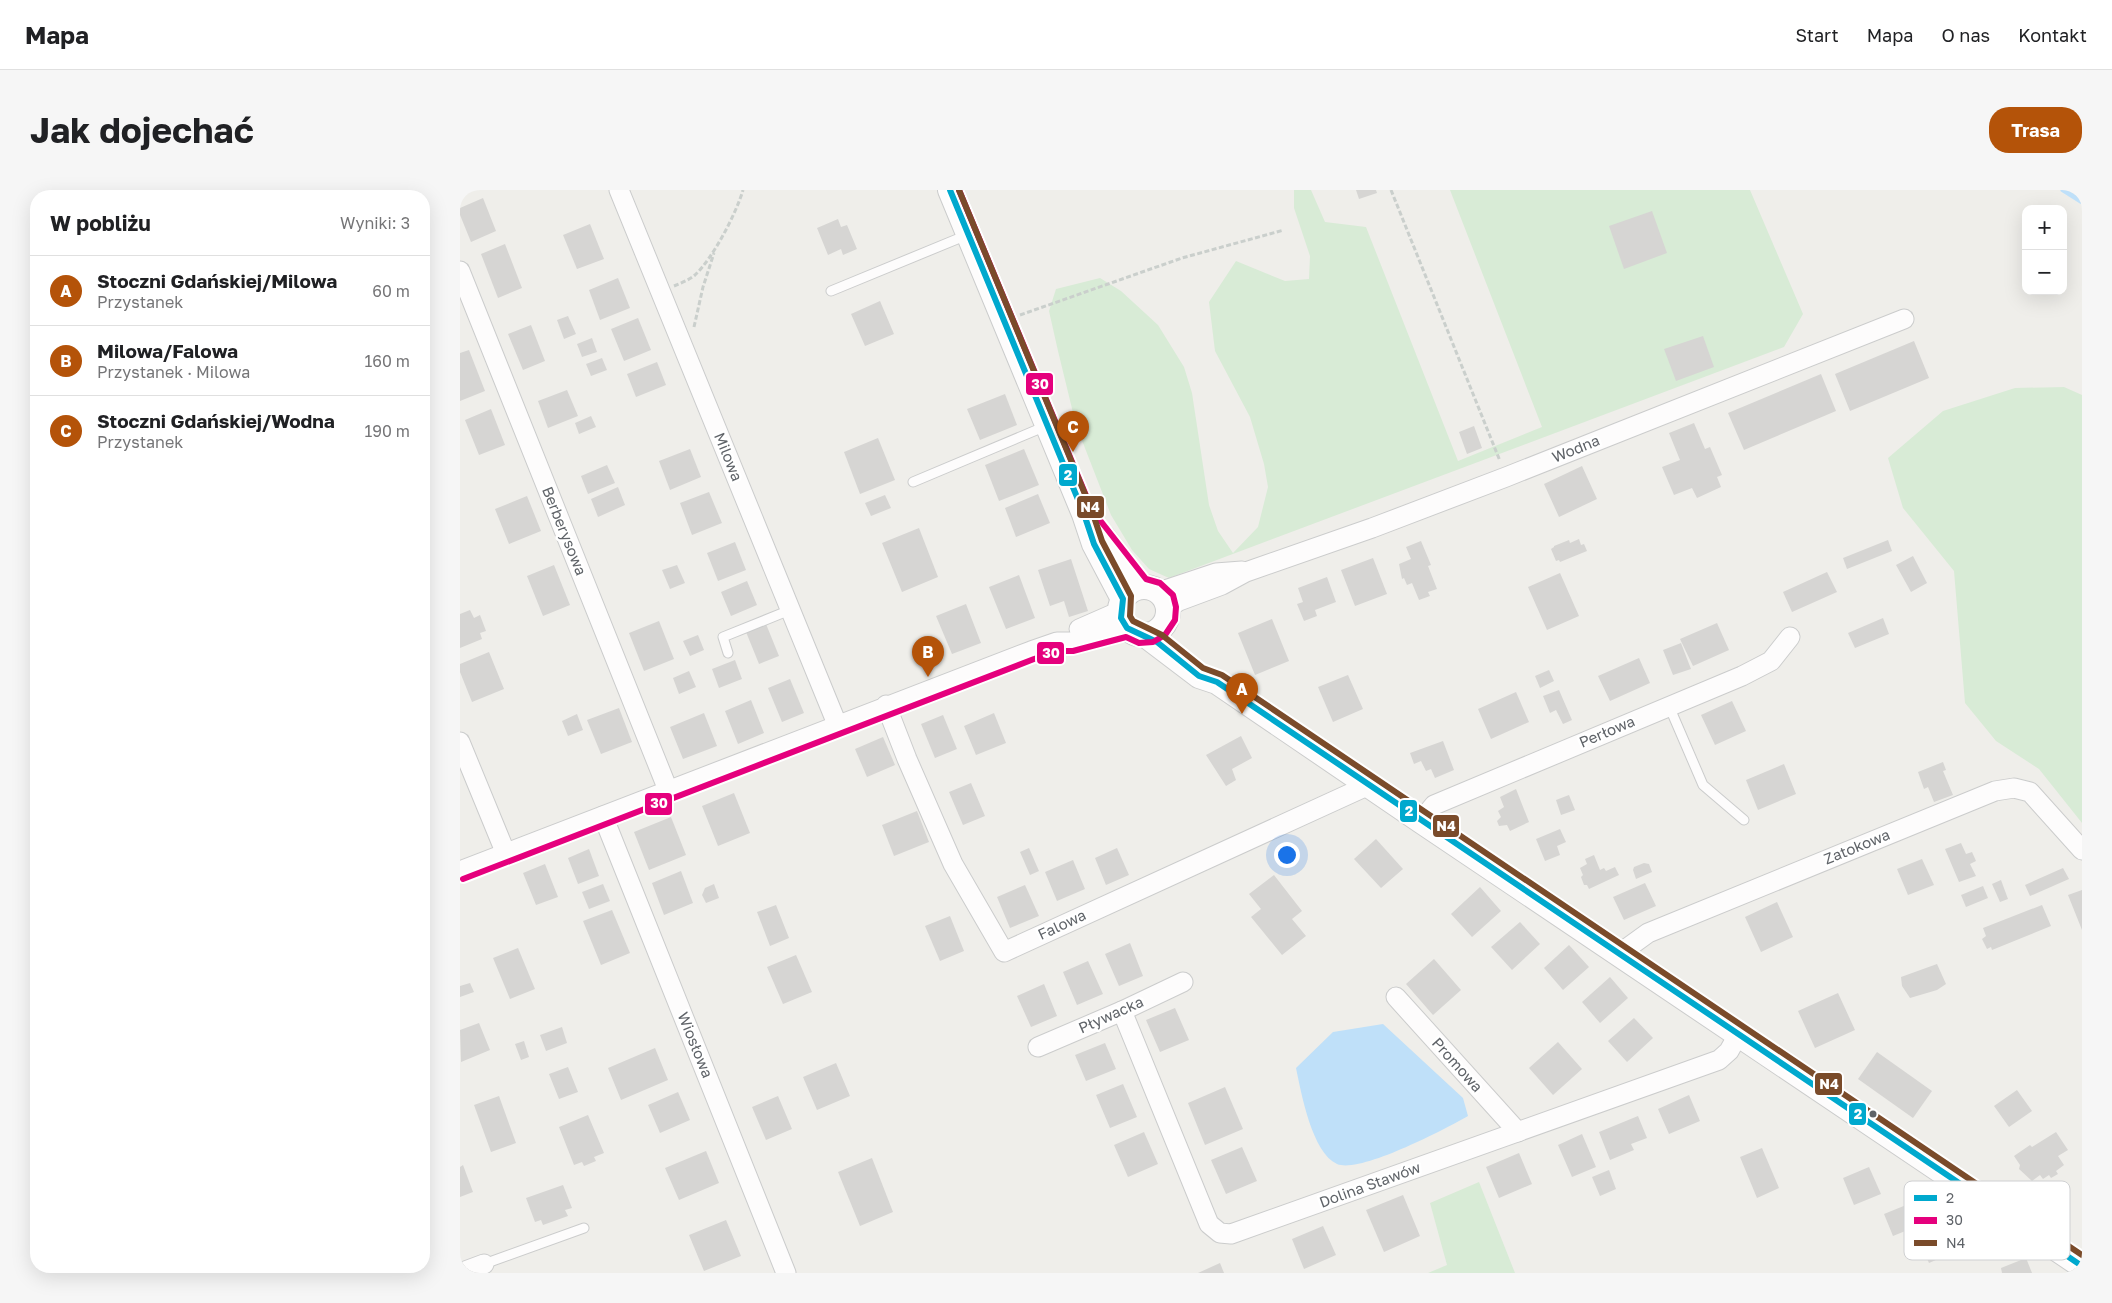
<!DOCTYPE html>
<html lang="pl">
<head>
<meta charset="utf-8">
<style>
	:root { --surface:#fff; --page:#f6f6f6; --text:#202124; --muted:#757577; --line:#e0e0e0; --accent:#b45309 }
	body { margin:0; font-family:"Golos Text",sans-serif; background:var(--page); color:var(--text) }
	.controls { position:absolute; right:15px; top:15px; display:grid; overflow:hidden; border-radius:10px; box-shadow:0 5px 20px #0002 }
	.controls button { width:45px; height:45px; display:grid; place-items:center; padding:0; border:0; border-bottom:1px solid var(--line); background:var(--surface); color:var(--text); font:25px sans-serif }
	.you { position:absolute; left:826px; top:664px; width:18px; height:18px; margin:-12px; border:4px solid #fff; border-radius:50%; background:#1a73e8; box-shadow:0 0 0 8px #1a73e833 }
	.badge { display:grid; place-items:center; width:32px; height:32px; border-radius:50%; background:var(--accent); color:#fff; font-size:16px; font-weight:700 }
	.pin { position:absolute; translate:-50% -41px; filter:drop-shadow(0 1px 2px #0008) }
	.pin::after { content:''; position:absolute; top:26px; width:18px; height:15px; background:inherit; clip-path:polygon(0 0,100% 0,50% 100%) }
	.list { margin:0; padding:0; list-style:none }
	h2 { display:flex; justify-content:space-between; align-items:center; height:65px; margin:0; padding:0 20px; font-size:21px }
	h2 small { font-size:16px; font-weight:400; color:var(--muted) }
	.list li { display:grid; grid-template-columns:32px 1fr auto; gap:15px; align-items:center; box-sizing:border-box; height:70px; padding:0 20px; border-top:1px solid var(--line) }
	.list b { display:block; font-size:19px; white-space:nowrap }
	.list p { margin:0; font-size:16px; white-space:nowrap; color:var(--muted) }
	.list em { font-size:16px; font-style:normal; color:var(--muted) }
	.map { position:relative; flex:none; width:1622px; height:1083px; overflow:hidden; border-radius:20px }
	header { display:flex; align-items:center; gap:30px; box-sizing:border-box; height:70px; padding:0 25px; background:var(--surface); border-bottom:1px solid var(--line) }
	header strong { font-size:24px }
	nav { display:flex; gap:28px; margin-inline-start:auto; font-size:18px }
	.intro { display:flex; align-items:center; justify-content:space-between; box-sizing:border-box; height:120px; padding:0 30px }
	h1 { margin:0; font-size:35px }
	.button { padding:12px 22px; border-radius:20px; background:var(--accent); color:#fff; font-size:18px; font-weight:700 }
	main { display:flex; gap:30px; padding:0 30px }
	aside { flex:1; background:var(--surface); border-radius:20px; box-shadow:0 5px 20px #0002 }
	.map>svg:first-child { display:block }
	.green { fill:#d8ebd6 }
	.water { fill:#bfe0f9 }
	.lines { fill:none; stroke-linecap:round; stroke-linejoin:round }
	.stream { stroke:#bfe0f9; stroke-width:5 }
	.building { fill:#d6d5d3 }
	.service-casing { stroke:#cbcccc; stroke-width:11 }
	.minor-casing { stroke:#cbcccc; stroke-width:21 }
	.tertiary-casing { stroke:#cbcccc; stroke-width:26 }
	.path { stroke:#cacfcc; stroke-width:3; stroke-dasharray:5 2.5; stroke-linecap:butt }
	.service { stroke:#fdfcfc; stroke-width:9 }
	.minor { stroke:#fdfcfc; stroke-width:19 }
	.tertiary { stroke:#fdfcfc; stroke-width:24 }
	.bus-1-casing { stroke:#fff; stroke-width:10 }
	.bus-2-casing { stroke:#fff; stroke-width:10 }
	.bus-3-casing { stroke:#fff; stroke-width:10 }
	.bus-1 { stroke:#00a9ce; stroke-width:6 }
	.bus-2 { stroke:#e5007d; stroke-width:6 }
	.bus-3 { stroke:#7a4b2a; stroke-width:6 }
	.bus-dot { fill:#5f6368; stroke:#fff; stroke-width:2 }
	.labels { text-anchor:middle; stroke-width:5; stroke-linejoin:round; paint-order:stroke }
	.street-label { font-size:15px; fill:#5f6368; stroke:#fff }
	.key { fill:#fff; stroke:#cfd0d2; stroke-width:1 }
	.key-label { font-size:14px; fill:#5f6368 }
	.line-badge { stroke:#fff; stroke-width:2 }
	.badge-label { font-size:14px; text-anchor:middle; font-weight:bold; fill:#fff }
</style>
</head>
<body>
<header>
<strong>Mapa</strong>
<nav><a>Start</a><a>Mapa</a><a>O nas</a><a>Kontakt</a></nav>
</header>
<div class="intro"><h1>Jak dojechać</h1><a class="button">Trasa</a></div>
<main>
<aside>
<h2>W pobliżu<small>Wyniki: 3</small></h2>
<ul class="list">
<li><span class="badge">A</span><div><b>Stoczni Gdańskiej/Milowa</b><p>Przystanek</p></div><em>60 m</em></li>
<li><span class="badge">B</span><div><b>Milowa/Falowa</b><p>Przystanek · Milowa</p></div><em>160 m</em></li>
<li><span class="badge">C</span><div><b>Stoczni Gdańskiej/Wodna</b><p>Przystanek</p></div><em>190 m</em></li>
</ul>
</aside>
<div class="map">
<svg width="1622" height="1083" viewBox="0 0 1622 1083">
	<rect width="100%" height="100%" fill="#efeeea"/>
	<!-- green -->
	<g class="green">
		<polygon points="834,0 851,0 865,32 906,37 998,271 1082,237 990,0 1290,0 1343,124 1324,157 709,388 689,379 672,360 651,325 616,235 598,161 589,121 596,99 640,88 661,101 698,135 724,177 732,203 749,315 758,341 773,363 798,337 808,297 804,274 790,227 755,161 749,112 776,71 825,91 849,89 850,66 834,18"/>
		<polygon points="1604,197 1622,205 1622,633 1579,579 1536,551 1505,513 1494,381 1443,318 1428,268 1483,221 1555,198"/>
		<polygon points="1019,992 1055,1083 968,1083 987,1075 970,1013"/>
	</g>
	<!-- water -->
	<path class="water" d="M923,834L1003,908L1008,926C985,939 900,984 877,974C852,963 841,902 836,878L873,842Z"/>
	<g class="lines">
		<!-- stream -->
		<polyline class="stream" points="1603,0 1622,12"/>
	</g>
	<!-- building -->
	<g class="building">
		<polygon points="896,0 916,0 917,3 899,9"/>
		<polygon points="23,8 36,41 11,52 0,25 0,18"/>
		<polygon points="1192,21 1207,63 1164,79 1149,36"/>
		<polygon points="378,29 381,37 387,35 397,59 383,65 381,59 368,65 357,38"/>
		<polygon points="130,34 144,69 117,79 103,45"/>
		<polygon points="45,54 62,98 38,108 21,64"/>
		<polygon points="158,88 170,118 140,130 129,100"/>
		<polygon points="420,111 434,144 405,156 391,124"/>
		<polygon points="108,126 116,144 104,149 97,130"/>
		<polygon points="178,128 191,160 164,171 151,139"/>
		<polygon points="71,135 85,171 63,180 48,144"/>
		<polygon points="1243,146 1254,177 1216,191 1204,159"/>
		<polygon points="132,148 137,162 122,167 117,154"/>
		<polygon points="1454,151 1469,188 1390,221 1375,184"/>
		<polygon points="9,160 25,201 0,211 0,163"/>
		<polygon points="142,168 147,180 131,186 126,174"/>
		<polygon points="197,172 206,195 176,207 167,184"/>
		<polygon points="1361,184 1376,221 1284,260 1268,223"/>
		<polygon points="107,200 118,226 88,238 78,211"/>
		<polygon points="545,204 557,235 520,250 507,219"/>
		<polygon points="31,219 45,255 19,265 5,230"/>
		<polygon points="131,226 136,237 119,244 115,233"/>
		<polygon points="1234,233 1245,259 1250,257 1262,285 1257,287 1261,297 1237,308 1232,298 1214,305 1202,277 1220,270 1209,243"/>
		<polygon points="1014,236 1022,258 1007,264 999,242"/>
		<polygon points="418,248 435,290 400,304 384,262"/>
		<polygon points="230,259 241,287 210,300 199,271"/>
		<polygon points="564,259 579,295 539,311 525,275"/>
		<polygon points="147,275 155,293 128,304 121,286"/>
		<polygon points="1122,276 1137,309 1099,327 1084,294"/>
		<polygon points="158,297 165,315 138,327 131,309"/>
		<polygon points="249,302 262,333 232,345 220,313"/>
		<polygon points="578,304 590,333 556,347 545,318"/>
		<polygon points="425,305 431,318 411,326 405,313"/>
		<polygon points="67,306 81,341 49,354 35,319"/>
		<polygon points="459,338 478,387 442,402 422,353"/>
		<polygon points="1119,349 1121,355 1124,354 1127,361 1100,372 1099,370 1096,371 1091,359 1094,357 1094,356 1109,350 1110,353"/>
		<polygon points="1428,350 1432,361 1387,379 1383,368"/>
		<polygon points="961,351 971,375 968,376 977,399 968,402 970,406 959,410 952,393 947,395 944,388 942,389 939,374 951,369 946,357"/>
		<polygon points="275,352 286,380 258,391 247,363"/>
		<polygon points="1453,366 1467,393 1451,402 1436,375"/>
		<polygon points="913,368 927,404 895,416 881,380"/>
		<polygon points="611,369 628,421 609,427 604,411 590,416 578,380"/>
		<polygon points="94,375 110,415 83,426 67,386"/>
		<polygon points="217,375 225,393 210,399 202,380"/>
		<polygon points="1367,382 1377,402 1332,422 1323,402"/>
		<polygon points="1100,383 1119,426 1087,440 1068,397"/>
		<polygon points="559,385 575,428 546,439 529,397"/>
		<polygon points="867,387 876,412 855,420 857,426 844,431 837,414 843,412 838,398"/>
		<polygon points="287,391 297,415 271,426 261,402"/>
		<polygon points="506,414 521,453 492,464 476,426"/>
		<polygon points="10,420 14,428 20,425 26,441 20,443 22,449 0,458 0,424"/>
		<polygon points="1423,428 1429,444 1395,458 1388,443"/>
		<polygon points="812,429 829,471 795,485 778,443"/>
		<polygon points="199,431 214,469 184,481 169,443"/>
		<polygon points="1257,433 1269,460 1233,476 1220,449"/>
		<polygon points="306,434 319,466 299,474 286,442"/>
		<polygon points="238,445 244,460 230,466 223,451"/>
		<polygon points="1221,453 1231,479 1213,485 1203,460"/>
		<polygon points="29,462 44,499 12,512 0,482 0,474"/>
		<polygon points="1179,468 1190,493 1150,511 1138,486"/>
		<polygon points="275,470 282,489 259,498 252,479"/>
		<polygon points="1089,480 1094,491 1080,498 1075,486"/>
		<polygon points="229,481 236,497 219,504 213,488"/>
		<polygon points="888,485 903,519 873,532 858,497"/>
		<polygon points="330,489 344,523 322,532 308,498"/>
		<polygon points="1099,500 1112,530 1103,534 1096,520 1090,523 1083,506"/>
		<polygon points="1056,502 1069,532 1031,549 1018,519"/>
		<polygon points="291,510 304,543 278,554 265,521"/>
		<polygon points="1272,511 1286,541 1255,555 1241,525"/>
		<polygon points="159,518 172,552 141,564 127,530"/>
		<polygon points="244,523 257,556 223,569 210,537"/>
		<polygon points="534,523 546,553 516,565 504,536"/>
		<polygon points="117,524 123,540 108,546 102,531"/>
		<polygon points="483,525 497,559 475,568 461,534"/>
		<polygon points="781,546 792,568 772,579 776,590 766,596 746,565"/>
		<polygon points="423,547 435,575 407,587 395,559"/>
		<polygon points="983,551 994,580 975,588 971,579 966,581 961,571 954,574 950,563"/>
		<polygon points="1483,572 1486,580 1483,581 1493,605 1474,612 1468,597 1464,599 1458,582"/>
		<polygon points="1324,574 1336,604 1298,620 1286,590"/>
		<polygon points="511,593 525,626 503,635 489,602"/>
		<polygon points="1056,599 1069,632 1050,641 1047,635 1039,636 1037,631 1041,627 1038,621 1044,617 1040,607"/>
		<polygon points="274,603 290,643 258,656 242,616"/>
		<polygon points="1109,605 1115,620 1101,625 1096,610"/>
		<polygon points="457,621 469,652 434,666 422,635"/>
		<polygon points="211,627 226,665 189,680 174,642"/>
		<polygon points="1100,639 1106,652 1097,656 1100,665 1085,671 1076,649"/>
		<polygon points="916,649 943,679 921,698 894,669"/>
		<polygon points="1501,653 1506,664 1512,662 1516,671 1510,674 1516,686 1499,692 1485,659"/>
		<polygon points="569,658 579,681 570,685 560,662"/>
		<polygon points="657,658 669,685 646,695 635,668"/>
		<polygon points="129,659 139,686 118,694 108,668"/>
		<polygon points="1134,665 1140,680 1144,678 1146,681 1155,677 1159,685 1129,699 1127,695 1124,695 1121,687 1123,685 1120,678 1127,674 1125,669"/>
		<polygon points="1462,669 1474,695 1448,705 1437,679"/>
		<polygon points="613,670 625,699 597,711 585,682"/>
		<polygon points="1184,673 1189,674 1192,682 1176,689 1173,680 1174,677"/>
		<polygon points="85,674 98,707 76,715 63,683"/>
		<polygon points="1603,678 1609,689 1570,706 1565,695"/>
		<polygon points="221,681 233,713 204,725 192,693"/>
		<polygon points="814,685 842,721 832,729 846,746 822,765 791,727 801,719 789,704"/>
		<polygon points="1541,690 1548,709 1540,712 1532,694"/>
		<polygon points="1185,693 1196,716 1164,730 1153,707"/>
		<polygon points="143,694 150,711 129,719 122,702"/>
		<polygon points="254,694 259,708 246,713 242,705 245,698"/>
		<polygon points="565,695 579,726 550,738 537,707"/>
		<polygon points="1523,696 1528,708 1506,717 1501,705"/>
		<polygon points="1020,697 1041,721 1012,747 991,724"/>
		<polygon points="1622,700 1622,740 1608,705"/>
		<polygon points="1317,712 1333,747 1301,762 1285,727"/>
		<polygon points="316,715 329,748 310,756 297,722"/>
		<polygon points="1582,715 1591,736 1532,760 1531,757 1527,759 1522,749 1526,746 1523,738"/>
		<polygon points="152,720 170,763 141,775 123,731"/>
		<polygon points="490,726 504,761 480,771 465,736"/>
		<polygon points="1060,732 1080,754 1052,780 1031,757"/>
		<polygon points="670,753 683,786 659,796 645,764"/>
		<polygon points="1109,755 1129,777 1103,800 1084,778"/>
		<polygon points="58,758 75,799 50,809 33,768"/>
		<polygon points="336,765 352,802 323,814 307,777"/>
		<polygon points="974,769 1001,800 973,825 946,794"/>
		<polygon points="628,771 643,804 617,815 603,782"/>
		<polygon points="1477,774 1486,794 1477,800 1450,808 1442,796 1441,787"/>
		<polygon points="1150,787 1168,808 1140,833 1122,812"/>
		<polygon points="10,793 14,802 0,807 0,796"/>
		<polygon points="584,794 597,826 571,837 557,806"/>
		<polygon points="1378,803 1395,840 1355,858 1338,821"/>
		<polygon points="715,818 729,850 700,862 686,830"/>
		<polygon points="1174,828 1193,848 1167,872 1148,851"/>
		<polygon points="19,833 30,860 1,872 0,840"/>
		<polygon points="102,837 107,853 86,861 80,845"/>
		<polygon points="64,851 69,867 61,870 55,854"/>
		<polygon points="1098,852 1122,879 1093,905 1069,878"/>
		<polygon points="645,853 656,879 626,891 615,865"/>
		<polygon points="195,858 208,890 161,910 148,878"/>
		<polygon points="1417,862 1472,901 1453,928 1398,889"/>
		<polygon points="376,873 390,906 357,920 343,887"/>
		<polygon points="108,877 118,902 99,909 89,884"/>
		<polygon points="663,894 677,927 650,938 636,905"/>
		<polygon points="765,897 783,939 745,955 728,913"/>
		<polygon points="1557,900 1572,921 1549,937 1534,916"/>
		<polygon points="218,902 230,930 200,943 188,915"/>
		<polygon points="1229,905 1240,931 1209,944 1198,919"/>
		<polygon points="39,906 56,953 31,962 14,915"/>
		<polygon points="318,906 332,939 306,950 292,917"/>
		<polygon points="128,925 144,963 134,967 136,971 124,976 122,972 114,975 99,937"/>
		<polygon points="1178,926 1187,948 1171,954 1174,960 1150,970 1139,942"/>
		<polygon points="684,942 698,974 668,987 654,955"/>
		<polygon points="1596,942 1608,960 1598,966 1604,975 1596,981 1598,984 1591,988 1589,985 1583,989 1580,985 1572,991 1559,979 1560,975 1554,966 1570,955 1572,957"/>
		<polygon points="1122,944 1136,977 1112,987 1098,955"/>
		<polygon points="782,957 797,991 766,1004 751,970"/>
		<polygon points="1302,958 1319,998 1297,1008 1280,967"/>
		<polygon points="246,961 259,993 219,1010 205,978"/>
		<polygon points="1059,963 1072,994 1039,1008 1026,977"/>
		<polygon points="412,968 433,1022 400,1036 378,982"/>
		<polygon points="3,975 13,1002 0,1007 0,977"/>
		<polygon points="1409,977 1421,1004 1394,1015 1383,988"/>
		<polygon points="1149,980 1156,999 1140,1006 1132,987"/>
		<polygon points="103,995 112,1018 105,1020 108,1026 83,1035 81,1030 75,1032 66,1008"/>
		<polygon points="943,1005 960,1046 924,1062 906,1020"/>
		<polygon points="1456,1011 1465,1033 1433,1046 1424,1024"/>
		<polygon points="266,1030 281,1066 244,1081 229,1045"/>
		<polygon points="863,1036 876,1065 844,1079 832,1049"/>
		<polygon points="1486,1039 1496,1061 1469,1073 1459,1050"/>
		<polygon points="1566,1068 1572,1083 1542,1083 1541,1078"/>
		<polygon points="760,1073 764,1083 738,1083"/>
	</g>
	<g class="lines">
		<!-- service casing -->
		<g class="service-casing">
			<g id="service">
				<polyline points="371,101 507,45"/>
				<polyline points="453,292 586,236"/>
				<polyline points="268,463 263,447 330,420"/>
				<polyline points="1209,516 1243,595 1284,630"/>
				<polyline points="24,1074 124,1038"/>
			</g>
		</g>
		<!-- minor casing -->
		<g class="minor-casing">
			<g id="minor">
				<polyline points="159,0 377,534"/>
				<polyline points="0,81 208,600"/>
				<polyline points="699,402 756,383 782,381"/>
				<polyline points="708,418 719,411 762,395 786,382 912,338 1046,287 1444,129"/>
				<polyline points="619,439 660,421"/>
				<polyline points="426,515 447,569 493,674 544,762 909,595"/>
				<polyline points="0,552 46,664"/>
				<polyline points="143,626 326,1083"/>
				<polyline points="961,631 974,615 1282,486 1311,471 1330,447"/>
				<polyline points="0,681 571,461 597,452 612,452 667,438"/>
				<polyline points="1159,764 1188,743 1535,601 1554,598 1570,602 1622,660"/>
				<polyline points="936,807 1058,942"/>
				<polyline points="662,821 749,1034 760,1043 771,1044 1259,870 1269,861 1278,845"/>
				<polyline points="578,857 662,821 723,792"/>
				<polyline points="0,1083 24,1074"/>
			</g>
		</g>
		<!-- tertiary casing -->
		<g class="tertiary-casing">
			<g id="tertiary">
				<polyline points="490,0 624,324 634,354 663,409"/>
				<polyline points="644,348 681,397"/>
				<circle cx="684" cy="421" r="24"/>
				<polyline points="685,445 739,486 757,492 961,631 1622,1076"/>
			</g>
		</g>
		<!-- path -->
		<g class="path">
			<polyline points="931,0 1040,271"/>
			<path d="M214,96C221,93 229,90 235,85C253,68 276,24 283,0"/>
			<polyline points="560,125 722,68 824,40"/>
			<polyline points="234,137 243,97 254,63"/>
		</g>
		<!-- service -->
		<use href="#service" class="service"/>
		<!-- minor -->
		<use href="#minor" class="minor"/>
		<!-- tertiary -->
		<use href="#tertiary" class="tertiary"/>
		<!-- bus-1 casing -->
		<g class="bus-1-casing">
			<polyline id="bus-1" points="490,0 624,324 634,354 663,409 661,428 667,438 697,452 739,486 757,492 1622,1076"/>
		</g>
		<!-- bus-2 casing -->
		<g class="bus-2-casing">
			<polyline id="bus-2" points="3,689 574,469 598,461 613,461 666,447 679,453 693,452 705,445 715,430 716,417 713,405 700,393 686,389 632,320 499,0"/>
		</g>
		<!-- bus-3 casing -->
		<g class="bus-3-casing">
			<polyline id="bus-3" points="499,0 632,321 642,351 671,406 670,426 673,431 702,445 743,478 762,485 1622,1065"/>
		</g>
		<!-- bus-1 -->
		<use href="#bus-1" class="bus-1"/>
		<!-- bus-2 -->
		<use href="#bus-2" class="bus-2"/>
		<!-- bus-3 -->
		<use href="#bus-3" class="bus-3"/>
	</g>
	<!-- markers -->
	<circle class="bus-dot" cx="1413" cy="924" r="4.5"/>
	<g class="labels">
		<!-- street labels -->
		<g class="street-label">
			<text transform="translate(1116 259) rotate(-22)" y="5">Wodna</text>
			<text transform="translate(268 267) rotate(68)" y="5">Milowa</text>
			<text transform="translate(104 341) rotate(68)" y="5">Berberysowa</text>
			<text transform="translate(1147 542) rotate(-23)" y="5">Perłowa</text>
			<text transform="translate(1397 657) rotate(-22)" y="5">Zatokowa</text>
			<text transform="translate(602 735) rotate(-25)" y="5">Falowa</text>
			<text transform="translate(651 825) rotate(-24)" y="5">Pływacka</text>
			<text transform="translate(235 855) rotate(68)" y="5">Wiosłowa</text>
			<text transform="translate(997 875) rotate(48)" y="5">Promowa</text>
			<text transform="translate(910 995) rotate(-20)" y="5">Dolina Stawów</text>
		</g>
	</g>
	<!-- legend -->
	<rect x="1444" y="991" width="166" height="79" rx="8" class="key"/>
	<rect x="1454" y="1005" width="23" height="6" fill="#00a9ce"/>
	<rect x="1454" y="1027" width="23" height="7" fill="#e5007d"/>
	<rect x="1454" y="1050" width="23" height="6" fill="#7a4b2a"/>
	<g class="key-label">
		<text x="1486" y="1013">2</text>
		<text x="1486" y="1035">30</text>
		<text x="1486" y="1058">N4</text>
	</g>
	<g class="line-badge">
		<rect x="565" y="182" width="29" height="24" rx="5" fill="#e5007d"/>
		<rect x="598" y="273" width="20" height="24" rx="5" fill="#00a9ce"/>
		<rect x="616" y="305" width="29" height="24" rx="5" fill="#7a4b2a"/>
		<rect x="576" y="451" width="29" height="24" rx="5" fill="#e5007d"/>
		<rect x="184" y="602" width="29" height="24" rx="5" fill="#e5007d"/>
		<rect x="939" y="609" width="19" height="24" rx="5" fill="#00a9ce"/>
		<rect x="972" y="624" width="28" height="24" rx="5" fill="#7a4b2a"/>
		<rect x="1354" y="882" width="29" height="24" rx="5" fill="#7a4b2a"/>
		<rect x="1388" y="912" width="19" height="24" rx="5" fill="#00a9ce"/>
	</g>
	<g class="badge-label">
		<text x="580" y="199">30</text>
		<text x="608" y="290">2</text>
		<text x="630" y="322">N4</text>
		<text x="591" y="468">30</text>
		<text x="199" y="618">30</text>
		<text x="949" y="626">2</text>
		<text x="986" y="641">N4</text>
		<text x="1369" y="899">N4</text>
		<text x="1398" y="929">2</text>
	</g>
</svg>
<div class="controls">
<button>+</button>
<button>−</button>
</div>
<div class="you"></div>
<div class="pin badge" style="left:782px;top:524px">A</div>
<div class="pin badge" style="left:468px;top:487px">B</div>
<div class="pin badge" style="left:613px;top:262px">C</div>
</div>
</main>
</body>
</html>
